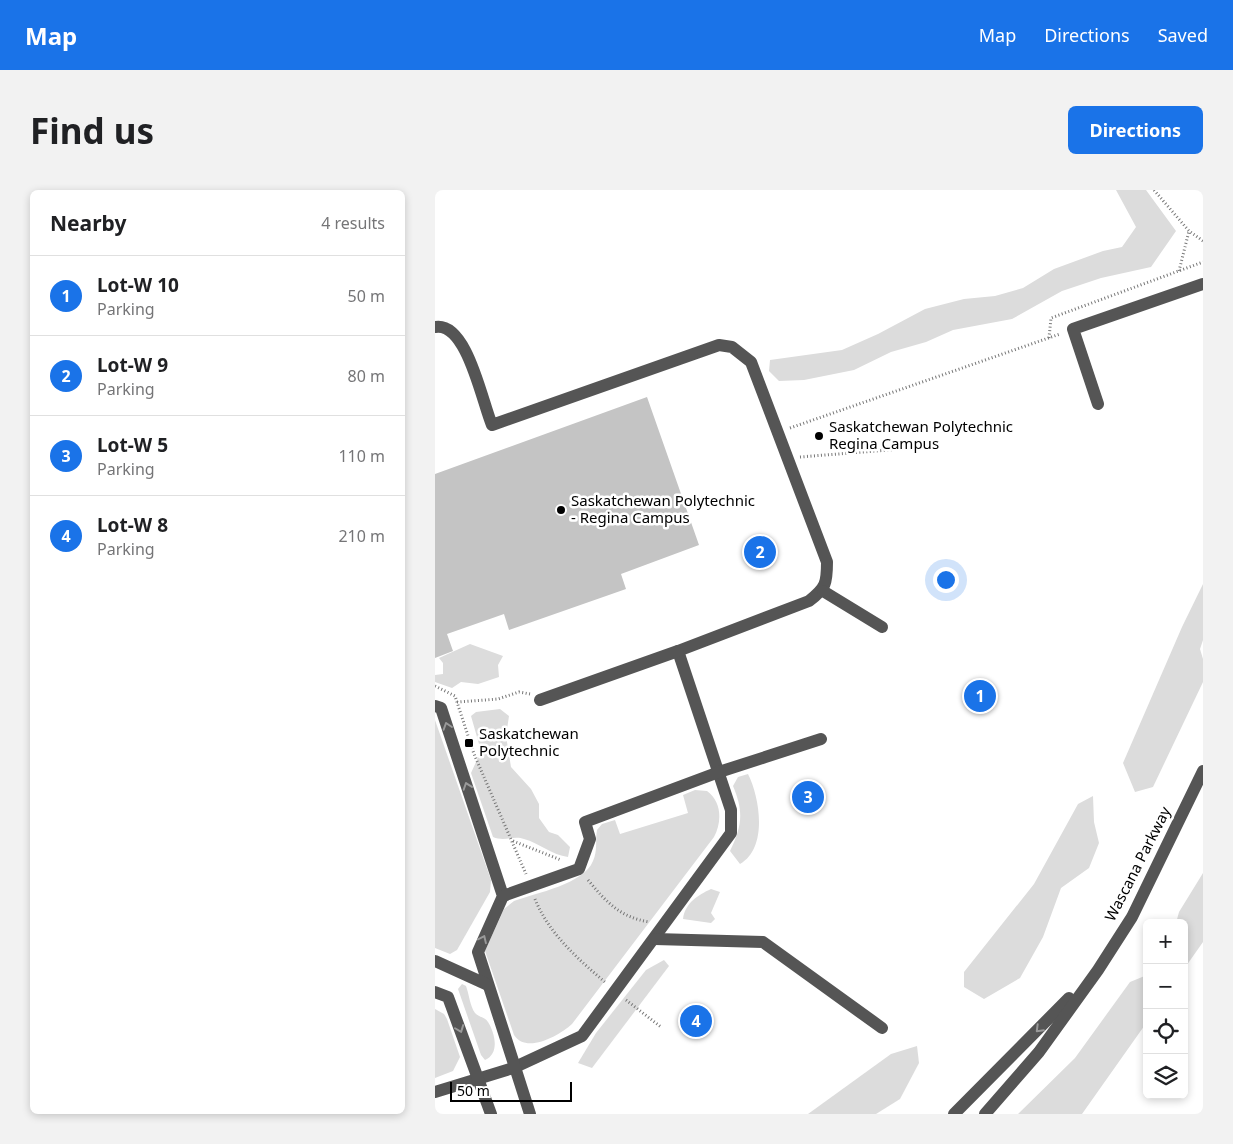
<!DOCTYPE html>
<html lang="en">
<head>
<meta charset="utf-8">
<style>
	:root { --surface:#fff; --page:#f2f2f2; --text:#202124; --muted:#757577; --line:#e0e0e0; --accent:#1a73e8 }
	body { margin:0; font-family:"Noto Sans",sans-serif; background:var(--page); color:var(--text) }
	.controls { position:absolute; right:15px; bottom:15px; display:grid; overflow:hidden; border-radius:8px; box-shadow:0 2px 8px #0003 }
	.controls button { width:45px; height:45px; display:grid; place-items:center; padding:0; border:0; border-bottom:1px solid var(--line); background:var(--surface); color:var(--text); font:25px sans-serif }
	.scale { position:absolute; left:15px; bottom:12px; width:122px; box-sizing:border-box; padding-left:5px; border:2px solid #000; border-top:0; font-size:14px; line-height:18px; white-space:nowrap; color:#000; -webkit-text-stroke:4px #fff; paint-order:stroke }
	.you { position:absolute; left:510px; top:389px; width:18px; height:18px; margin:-12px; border:4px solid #fff; border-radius:50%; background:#1a73e8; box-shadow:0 0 0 8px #1a73e833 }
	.badge { display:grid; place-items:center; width:32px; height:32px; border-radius:50%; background:var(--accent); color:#fff; font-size:16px; font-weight:700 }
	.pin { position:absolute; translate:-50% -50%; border:2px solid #fff; box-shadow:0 1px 5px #0006 }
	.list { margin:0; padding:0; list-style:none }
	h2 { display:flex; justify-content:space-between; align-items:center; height:65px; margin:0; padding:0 20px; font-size:21px }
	h2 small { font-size:16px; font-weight:400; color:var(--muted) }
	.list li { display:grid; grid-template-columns:32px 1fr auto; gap:15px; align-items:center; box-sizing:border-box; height:80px; padding:0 20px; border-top:1px solid var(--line) }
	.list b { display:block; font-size:19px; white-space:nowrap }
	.list p { margin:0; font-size:16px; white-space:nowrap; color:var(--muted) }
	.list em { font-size:16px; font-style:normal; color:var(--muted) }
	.icon { flex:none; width:28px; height:28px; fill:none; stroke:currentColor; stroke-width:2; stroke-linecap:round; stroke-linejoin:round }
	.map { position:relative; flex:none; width:768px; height:924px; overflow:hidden; border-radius:8px }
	header { display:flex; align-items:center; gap:30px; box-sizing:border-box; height:70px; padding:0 25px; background:var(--accent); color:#fff }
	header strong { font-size:24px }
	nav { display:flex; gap:28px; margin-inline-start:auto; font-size:18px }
	.intro { display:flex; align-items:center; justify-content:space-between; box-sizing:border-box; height:120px; padding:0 30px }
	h1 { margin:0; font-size:35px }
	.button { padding:12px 22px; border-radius:8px; background:var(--accent); color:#fff; font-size:18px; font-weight:700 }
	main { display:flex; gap:30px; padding:0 30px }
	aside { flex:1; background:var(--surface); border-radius:8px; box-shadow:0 2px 8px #0003 }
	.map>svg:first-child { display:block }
	.green { fill:#dcdcdc }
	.building { fill:#c4c4c4 }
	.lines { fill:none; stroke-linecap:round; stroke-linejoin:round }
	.path { stroke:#777; stroke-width:3; stroke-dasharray:1 2.5; stroke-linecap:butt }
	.minor { stroke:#555; stroke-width:12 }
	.oneway { stroke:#999 }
	.poi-dot { fill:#000; stroke:#fff; stroke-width:2 }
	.labels { text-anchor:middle; stroke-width:5; stroke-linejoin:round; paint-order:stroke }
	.poi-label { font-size:15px; fill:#000; stroke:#fff; text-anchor:start }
	.street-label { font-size:15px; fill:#000; stroke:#fff }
</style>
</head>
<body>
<header>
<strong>Map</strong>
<nav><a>Map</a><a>Directions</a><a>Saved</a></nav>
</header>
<div class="intro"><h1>Find us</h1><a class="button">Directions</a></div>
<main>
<aside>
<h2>Nearby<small>4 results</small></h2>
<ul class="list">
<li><span class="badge">1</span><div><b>Lot-W 10</b><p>Parking</p></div><em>50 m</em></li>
<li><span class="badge">2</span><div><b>Lot-W 9</b><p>Parking</p></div><em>80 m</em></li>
<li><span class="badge">3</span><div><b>Lot-W 5</b><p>Parking</p></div><em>110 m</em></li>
<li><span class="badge">4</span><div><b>Lot-W 8</b><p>Parking</p></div><em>210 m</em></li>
</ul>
</aside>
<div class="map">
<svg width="768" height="924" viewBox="0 0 768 924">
	<rect width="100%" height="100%" fill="#fff"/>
	<!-- green -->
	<g class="green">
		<polygon points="681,0 711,0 741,41 716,77 666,88 627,101 577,129 518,140 491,152 456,162 419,180 369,190 344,191 334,181 335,170 407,160 443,144 490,119 529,109 560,106 588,98 619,79 668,61 687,57 701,37"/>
		<polygon points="768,394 768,450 765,459 768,469 768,492 718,597 700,602 688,573 747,437"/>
		<polygon points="35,454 68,466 63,475 64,487 43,494 26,492 17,498 0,492 0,485 8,484 8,473 4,468"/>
		<path d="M65,519L74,526L71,546L76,577L96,599L104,614V628L114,642L123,645L135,657L133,667C117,665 104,653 89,649C79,645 70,652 58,647L36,583L46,561L36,526L41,522Z"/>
		<polygon points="0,530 56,690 55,702 22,760 15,764 0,758"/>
		<path d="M313,584C325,608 333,658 305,674L295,661C307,636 309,622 298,596L303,587Z"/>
		<path d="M260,600L272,601C287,612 287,632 279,647L137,834C124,846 91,864 79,845L50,761L69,719L79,711C101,703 149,694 158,671C163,660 160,651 162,640L167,634L180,630L185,644L253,623L248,605Z"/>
		<polygon points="658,606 659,632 664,653 654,678 626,698 608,747 585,788 549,809 529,797 529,782 599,694 643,614"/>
		<polygon points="768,683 768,752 749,779 749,733 741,733 744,722"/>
		<path d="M276,699L285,702L276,723L280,729L276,733L248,729C250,713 263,705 276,699Z"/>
		<polygon points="229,770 234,776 157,878 143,873 161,843 211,780"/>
		<polygon points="712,785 712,832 647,924 583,924 640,868 695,792"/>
		<path d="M27,794L31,796C34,804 35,816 40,823C43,827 50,827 53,832C60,843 65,864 50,870L46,865L23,799Z"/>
		<polygon points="0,819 9,824 12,829 25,867 18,881 0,888"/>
		<polygon points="482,856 484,873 465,909 441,924 373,924 456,864"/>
	</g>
	<!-- building -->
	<polygon class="building" points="212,207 264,355 186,384 191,399 74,440 69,424 12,444 18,461 0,468 0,284"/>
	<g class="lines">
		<!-- path -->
		<g class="path">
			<polyline points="719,0 754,41 768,51"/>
			<polyline points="744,81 754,41"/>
			<polyline points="614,148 616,128 768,72"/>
			<polyline points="355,238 625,144"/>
			<polyline points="365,267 504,256"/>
			<polyline points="0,496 20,506 39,564 91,684"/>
			<polyline points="22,512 63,509 84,502 95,504"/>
			<polyline points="78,651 126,670"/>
			<path d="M153,690C171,712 186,728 215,732"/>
			<path d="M100,709C114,744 143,769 171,793"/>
			<polyline points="191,810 226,837"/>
		</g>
		<!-- minor -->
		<g class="minor">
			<path d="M0,137C32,131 47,212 57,235L284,155L297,157L316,172L392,372C392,393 391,398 374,411L243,461L296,620V643L147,846L78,878L0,902"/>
			<polyline points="663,214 638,139 768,94"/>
			<polyline points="388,401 447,437"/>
			<polyline points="105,510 243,461"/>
			<polyline points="0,516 6,518 68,706 43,762 95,924"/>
			<polyline points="68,706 144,679 155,649 150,632 284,582 386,549"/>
			<polyline points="220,749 328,752 447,838"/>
			<polyline points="0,771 53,795"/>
			<polyline points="0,802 13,807 56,924"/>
			<polyline points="519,924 634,808"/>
			<polyline points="550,924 604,862 663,780 697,727 768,581"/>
		</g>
	</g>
	<!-- one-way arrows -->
	<defs><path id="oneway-chevron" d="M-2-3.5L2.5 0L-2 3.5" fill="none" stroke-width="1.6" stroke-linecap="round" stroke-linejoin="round" transform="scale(1.25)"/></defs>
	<g class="oneway">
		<use href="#oneway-chevron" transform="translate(12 536) rotate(-108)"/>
		<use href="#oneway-chevron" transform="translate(32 596) rotate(-109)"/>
		<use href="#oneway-chevron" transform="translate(48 749) rotate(-65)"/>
		<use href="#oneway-chevron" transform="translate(25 839) rotate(69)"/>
		<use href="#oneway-chevron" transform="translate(604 839) rotate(135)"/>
	</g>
	<!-- markers -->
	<g class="poi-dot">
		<circle cx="384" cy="246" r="5"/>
		<circle cx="126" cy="320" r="5"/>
		<rect x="29" y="548" width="10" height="10" rx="2.5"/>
	</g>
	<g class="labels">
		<!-- poi labels -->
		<g class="poi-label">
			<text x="394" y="242">Saskatchewan Polytechnic<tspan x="394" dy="17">Regina Campus</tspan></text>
			<text x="136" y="316">Saskatchewan Polytechnic<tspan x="136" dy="17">- Regina Campus</tspan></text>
			<text x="44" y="549">Saskatchewan<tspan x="44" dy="17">Polytechnic</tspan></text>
		</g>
		<!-- street labels -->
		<g class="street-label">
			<text transform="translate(703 674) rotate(-63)" y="5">Wascana Parkway</text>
		</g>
	</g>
</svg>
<div class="controls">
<button>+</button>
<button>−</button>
<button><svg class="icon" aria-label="locate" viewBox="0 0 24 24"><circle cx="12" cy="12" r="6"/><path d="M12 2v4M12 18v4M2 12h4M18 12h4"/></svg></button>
<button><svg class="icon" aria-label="layers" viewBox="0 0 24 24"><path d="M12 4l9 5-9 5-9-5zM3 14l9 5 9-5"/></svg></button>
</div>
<div class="scale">50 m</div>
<div class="you"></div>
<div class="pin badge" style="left:545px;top:506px">1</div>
<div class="pin badge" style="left:325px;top:362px">2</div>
<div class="pin badge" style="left:373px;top:607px">3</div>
<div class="pin badge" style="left:261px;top:831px">4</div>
</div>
</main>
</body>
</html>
